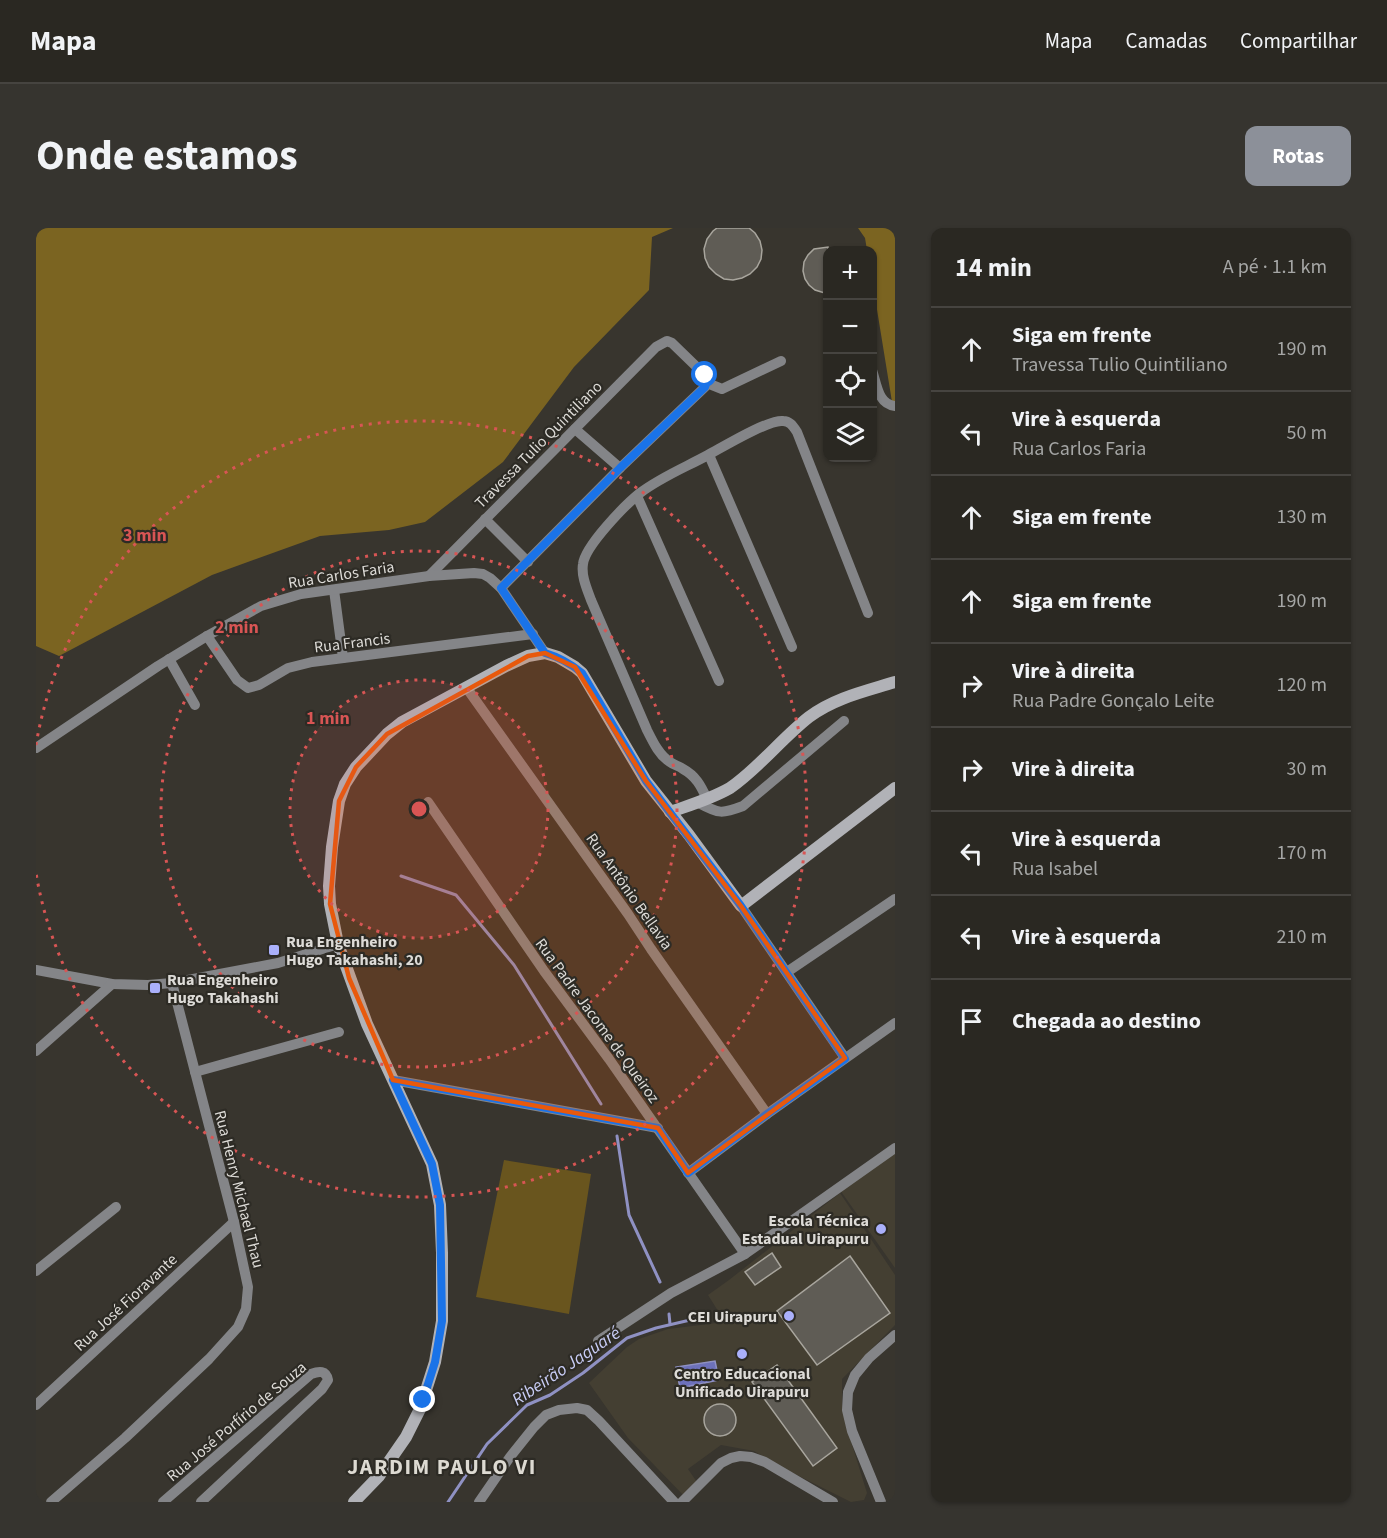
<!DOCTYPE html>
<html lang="pt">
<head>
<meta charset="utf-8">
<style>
	:root { --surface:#2a2822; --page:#36342f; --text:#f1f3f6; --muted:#a5a6a5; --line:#464440; --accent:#8c9099 }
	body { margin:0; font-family:"Source Sans 3",sans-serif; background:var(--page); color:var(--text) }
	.controls { position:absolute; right:18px; top:18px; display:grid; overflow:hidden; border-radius:12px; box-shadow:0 2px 4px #0004 }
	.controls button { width:54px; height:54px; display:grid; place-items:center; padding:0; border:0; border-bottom:2px solid var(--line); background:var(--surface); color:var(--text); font:30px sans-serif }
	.stop { position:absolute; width:18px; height:18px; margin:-14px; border:4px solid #1a73e8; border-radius:50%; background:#fff }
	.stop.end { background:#1a73e8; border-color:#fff; box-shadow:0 2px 6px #0008 }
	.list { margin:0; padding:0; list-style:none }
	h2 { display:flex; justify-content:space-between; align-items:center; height:78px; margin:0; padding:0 24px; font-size:26px }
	h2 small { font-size:20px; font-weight:400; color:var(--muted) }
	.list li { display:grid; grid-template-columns:39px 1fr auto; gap:18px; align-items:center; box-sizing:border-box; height:84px; padding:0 24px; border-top:2px solid var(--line) }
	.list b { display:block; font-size:22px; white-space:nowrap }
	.list p { margin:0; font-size:20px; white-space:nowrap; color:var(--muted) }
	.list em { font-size:20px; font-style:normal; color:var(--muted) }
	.icon { flex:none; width:33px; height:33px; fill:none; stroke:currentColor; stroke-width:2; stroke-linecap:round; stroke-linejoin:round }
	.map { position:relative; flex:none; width:859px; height:1274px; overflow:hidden; border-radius:12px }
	header { display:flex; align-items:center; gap:36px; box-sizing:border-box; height:84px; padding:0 30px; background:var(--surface); border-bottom:2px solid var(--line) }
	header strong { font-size:28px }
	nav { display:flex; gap:33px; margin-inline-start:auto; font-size:21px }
	.intro { display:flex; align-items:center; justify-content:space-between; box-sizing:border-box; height:144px; padding:0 36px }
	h1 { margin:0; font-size:42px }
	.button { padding:15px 27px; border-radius:12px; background:var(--accent); color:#fff; font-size:21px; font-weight:700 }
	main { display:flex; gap:36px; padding:0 36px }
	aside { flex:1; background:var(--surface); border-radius:12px; box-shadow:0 2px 4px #0004 }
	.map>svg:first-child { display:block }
	.built { fill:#443f32 }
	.green { fill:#69551e }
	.forest { fill:#7b6421 }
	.water { fill:#6d71ba; stroke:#8f91c3; stroke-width:1.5 }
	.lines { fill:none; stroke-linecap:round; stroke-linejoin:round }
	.stream { stroke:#8f91c3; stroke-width:3 }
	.building { fill:#5f5c55; stroke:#a8a59d; stroke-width:1.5 }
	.street { stroke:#848588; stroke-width:10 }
	.secondary { stroke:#b1b2b7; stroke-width:12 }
	.route { stroke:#1a73e8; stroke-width:8 }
	.marked { fill:#e8590c; fill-opacity:0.2; stroke:#e8590c; stroke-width:4.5; stroke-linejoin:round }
	.ring { fill:none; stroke:#d85554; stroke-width:3; stroke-dasharray:3 6 }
	.poi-dot { fill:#aab0fb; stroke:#2d2b25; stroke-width:2 }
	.labels { text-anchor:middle; stroke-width:4.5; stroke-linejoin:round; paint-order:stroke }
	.street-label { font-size:16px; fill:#dddbd7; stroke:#2d2b25 }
	.poi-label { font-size:16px; font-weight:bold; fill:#dddbd7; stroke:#2d2b25; text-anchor:start }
	.water-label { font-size:18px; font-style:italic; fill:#c9cdf6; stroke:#2d2b25 }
	.district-label { font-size:22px; font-weight:bold; letter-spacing:1.5px; fill:#dddad2; stroke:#2d2b25 }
	.centre { fill:#d85554; stroke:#2d2b25; stroke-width:3 }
	.ring-label { font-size:18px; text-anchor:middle; font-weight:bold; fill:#d85554; stroke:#2d2b25; stroke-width:4.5; stroke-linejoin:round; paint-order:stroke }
</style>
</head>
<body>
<header>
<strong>Mapa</strong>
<nav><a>Mapa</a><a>Camadas</a><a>Compartilhar</a></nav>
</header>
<div class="intro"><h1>Onde estamos</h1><a class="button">Rotas</a></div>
<main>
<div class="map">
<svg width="859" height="1274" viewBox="0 0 859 1274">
	<rect width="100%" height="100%" fill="#38352e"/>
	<!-- built -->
	<g class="built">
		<polygon points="859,924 859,1040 804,962"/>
		<polygon points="804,965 859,1047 859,1097 806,1151 806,1176 809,1194 831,1265 828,1272 815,1274 741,1237 718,1223 685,1217 652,1241 663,1257 650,1270 592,1210 553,1155 591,1119 603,1111 632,1101 689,1094 672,1067 693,1052"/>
	</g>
	<!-- green -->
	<polygon class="green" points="468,932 555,946 533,1086 440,1069"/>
	<!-- forest -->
	<g class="forest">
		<polygon points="0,0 637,0 616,9 613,62 538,139 467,234 389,294 353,302 284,308 176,347 23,428 0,418"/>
		<polygon points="822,0 859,0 859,180 857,180 837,57 836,22 831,22 829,10"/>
	</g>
	<!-- water -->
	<polygon class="water" points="679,1133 683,1152 644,1160 640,1139"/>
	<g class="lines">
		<!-- stream -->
		<g class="stream">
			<polyline points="365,648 420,667 478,737 565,876"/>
			<polyline points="581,908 593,987 624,1054"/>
			<polyline points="633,1086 634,1096"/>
			<polyline points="412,1274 451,1216 491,1177 514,1167 547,1145 591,1110 620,1100 667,1089"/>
		</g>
	</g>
	<!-- building -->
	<g class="building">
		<polygon points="681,0 713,0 719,5 724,13 726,22 725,31 721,39 714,46 706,50 697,52 688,51 680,46 673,39 669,30 668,21 671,11 677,3"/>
		<polygon points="792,19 792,66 779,62 773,57 769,51 767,43 768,34 772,27 778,21"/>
		<polygon points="736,1025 745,1039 719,1057 709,1044"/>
		<polygon points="814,1028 854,1085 781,1137 741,1083"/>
		<polygon points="741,1137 801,1220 777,1238 716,1154"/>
		<circle cx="684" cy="1192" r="16"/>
	</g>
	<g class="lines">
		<!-- street -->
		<g class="street">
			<path d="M836,142C841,157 842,176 859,178"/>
			<polyline points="671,155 686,161 745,133"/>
			<polyline points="539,201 584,240"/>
			<polyline points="673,227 756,419"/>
			<polyline points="601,268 683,453"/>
			<polyline points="449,291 492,334"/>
			<path d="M393,348L620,119L631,113L636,115L669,147C672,152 671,154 669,159L584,240L465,360"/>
			<polyline points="298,362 307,430"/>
			<polyline points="171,408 201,452 212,460 223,457 252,440 276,434 497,406"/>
			<polyline points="133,431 159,477"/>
			<polyline points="430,459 592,686 615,721 731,886"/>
			<polyline points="0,520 122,438 171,408 225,378 265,366 393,348 438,345 447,346 454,350 465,360 509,425"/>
			<path d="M671,571C665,558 660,548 647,541C643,538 638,537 634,534C623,527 617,514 611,502L555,372C551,361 545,348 547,336C549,318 589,277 604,265C625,249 650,239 672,227C687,219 733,191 747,193C754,193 757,198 761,204L832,385"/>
			<polyline points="392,574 508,743 573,831 709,1026"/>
			<path d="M663,575C683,586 686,586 707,578L808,493"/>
			<polyline points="705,678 809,830"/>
			<polyline points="0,742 76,756 112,757 136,755 242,735 302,716"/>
			<polyline points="751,744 859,671"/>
			<polyline points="0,823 76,756"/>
			<polyline points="159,844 303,804"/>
			<polyline points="357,852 622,900"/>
			<polyline points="652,945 731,886 859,795"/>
			<polyline points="0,1043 80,979"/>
			<polyline points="562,1113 635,1065 709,1026 859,920"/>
			<polyline points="0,1177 198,994"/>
			<polyline points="15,1274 89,1210 173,1131 202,1099 210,1081 212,1059 198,994 136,755"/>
			<path d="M127,1274L275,1146C283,1143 290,1142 292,1152L286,1161L165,1274"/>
			<polyline points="443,1274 474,1229 498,1199 510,1187 523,1182 541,1180 551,1182 563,1193 638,1274"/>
			<polyline points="646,1274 685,1235 695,1230 704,1228 715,1229 729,1234 797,1274"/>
			<polyline points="845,1274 816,1203 811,1182 812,1164 819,1147 833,1130 859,1107"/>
		</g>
		<!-- secondary -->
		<g class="secondary">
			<path d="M634,584C654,577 675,571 694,560C723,540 746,510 773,489C798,470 830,463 859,454"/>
			<polyline points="318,1274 343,1248 370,1209 384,1181 399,1134 406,1093 406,1025 404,977 396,936 331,796 302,716 294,676 293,658 296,619 303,573 309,556 320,539 351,506 366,494 470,438 492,428 509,425 522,429 539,439 546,445 610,553 653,607 705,678 859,560"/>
		</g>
	</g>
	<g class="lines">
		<!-- route -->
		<path class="route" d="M387,1172L399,1134L406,1093L404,977L396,936L357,852L622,900L652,945L731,886L809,831L705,678L610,553L546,445C535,436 523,429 509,425L465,360L584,240L669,159C671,154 672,152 669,147"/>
	</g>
	<!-- marked area -->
	<path class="marked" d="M509,425L539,439L610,553L705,678L809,830L652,945L622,900L357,852L313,750L294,676L303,573L320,539L351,506L492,428Z"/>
	<!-- distance rings -->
	<circle cx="383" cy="581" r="129" fill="#d85554" fill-opacity=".12"/>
	<g class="ring">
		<circle cx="383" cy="581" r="129"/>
		<circle cx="383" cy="581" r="258"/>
		<path d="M0 517A388 388 0 1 1 0 645"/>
	</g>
	<!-- markers -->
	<g class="poi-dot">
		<rect x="232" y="716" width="12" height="12" rx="3"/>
		<rect x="113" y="754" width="12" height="12" rx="3"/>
		<circle cx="845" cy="1001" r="6"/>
		<circle cx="753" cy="1088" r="6"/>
		<circle cx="706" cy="1126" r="6"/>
	</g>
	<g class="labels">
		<!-- street labels -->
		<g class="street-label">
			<text transform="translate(502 216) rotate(-45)" y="6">Travessa Tulio Quintiliano</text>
			<text transform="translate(305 346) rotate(-9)" y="6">Rua Carlos Faria</text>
			<text transform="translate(316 414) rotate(-7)" y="6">Rua Francis</text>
			<text transform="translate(594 663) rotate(55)" y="6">Rua Antônio Bellavia</text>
			<text transform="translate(562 792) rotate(54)" y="6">Rua Padre Jacome de Queiroz</text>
			<text transform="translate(204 961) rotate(76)" y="6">Rua Henry Michael Thau</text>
			<text transform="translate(89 1074) rotate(-43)" y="6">Rua José Fioravante</text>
			<text transform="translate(200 1193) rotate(-40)" y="6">Rua José Porfírio de Souza</text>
		</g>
		<!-- poi labels -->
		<g class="poi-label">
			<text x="250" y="719">Rua Engenheiro<tspan x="250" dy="18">Hugo Takahashi, 20</tspan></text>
			<text x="131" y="757">Rua Engenheiro<tspan x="131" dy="18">Hugo Takahashi</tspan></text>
			<text x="833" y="998" text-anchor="end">Escola Técnica<tspan x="833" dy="18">Estadual Uirapuru</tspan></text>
			<text x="741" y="1094" text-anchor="end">CEI Uirapuru</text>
			<text x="706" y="1151" text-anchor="middle">Centro Educacional<tspan x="706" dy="18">Unificado Uirapuru</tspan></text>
		</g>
		<!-- water labels -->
		<g class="water-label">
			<text transform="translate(530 1138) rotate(-34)" y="6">Ribeirão Jaguaré</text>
		</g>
		<!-- district labels -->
		<g class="district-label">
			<text x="406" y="1246">JARDIM PAULO VI</text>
		</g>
	</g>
	<circle cx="383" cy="581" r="9" class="centre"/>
	<g class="ring-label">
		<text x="109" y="313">3 min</text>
		<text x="201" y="405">2 min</text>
		<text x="292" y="496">1 min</text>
	</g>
</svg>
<div class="controls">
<button>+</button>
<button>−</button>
<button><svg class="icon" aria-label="locate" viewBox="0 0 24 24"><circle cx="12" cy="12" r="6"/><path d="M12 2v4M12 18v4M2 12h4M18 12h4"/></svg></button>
<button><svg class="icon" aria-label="layers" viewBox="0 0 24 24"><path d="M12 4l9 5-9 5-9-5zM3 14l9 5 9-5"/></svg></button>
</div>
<div class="stop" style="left:669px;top:147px"></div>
<div class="stop end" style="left:387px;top:1172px"></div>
</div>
<aside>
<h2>14 min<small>A pé · 1.1 km</small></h2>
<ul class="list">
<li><svg class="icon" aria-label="ahead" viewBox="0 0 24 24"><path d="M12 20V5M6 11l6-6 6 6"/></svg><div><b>Siga em frente</b><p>Travessa Tulio Quintiliano</p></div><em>190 m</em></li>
<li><svg class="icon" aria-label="left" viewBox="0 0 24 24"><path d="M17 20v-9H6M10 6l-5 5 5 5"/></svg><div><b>Vire à esquerda</b><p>Rua Carlos Faria</p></div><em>50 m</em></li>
<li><svg class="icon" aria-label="ahead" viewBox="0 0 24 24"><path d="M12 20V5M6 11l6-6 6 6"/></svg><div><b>Siga em frente</b></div><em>130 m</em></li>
<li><svg class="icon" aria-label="ahead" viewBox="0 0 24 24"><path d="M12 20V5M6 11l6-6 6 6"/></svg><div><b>Siga em frente</b></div><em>190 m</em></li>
<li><svg class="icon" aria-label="right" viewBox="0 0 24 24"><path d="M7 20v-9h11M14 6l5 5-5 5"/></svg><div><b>Vire à direita</b><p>Rua Padre Gonçalo Leite</p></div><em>120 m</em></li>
<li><svg class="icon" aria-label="right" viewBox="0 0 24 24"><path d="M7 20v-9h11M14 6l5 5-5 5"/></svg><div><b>Vire à direita</b></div><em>30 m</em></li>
<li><svg class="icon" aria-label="left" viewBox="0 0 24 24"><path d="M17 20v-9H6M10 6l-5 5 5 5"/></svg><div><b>Vire à esquerda</b><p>Rua Isabel</p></div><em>170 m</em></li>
<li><svg class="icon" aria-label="left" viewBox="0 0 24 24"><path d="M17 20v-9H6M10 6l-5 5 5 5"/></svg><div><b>Vire à esquerda</b></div><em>210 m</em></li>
<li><svg class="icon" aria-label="arrive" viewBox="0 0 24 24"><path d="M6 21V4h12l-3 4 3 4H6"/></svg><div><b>Chegada ao destino</b></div></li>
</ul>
</aside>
</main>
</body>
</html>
